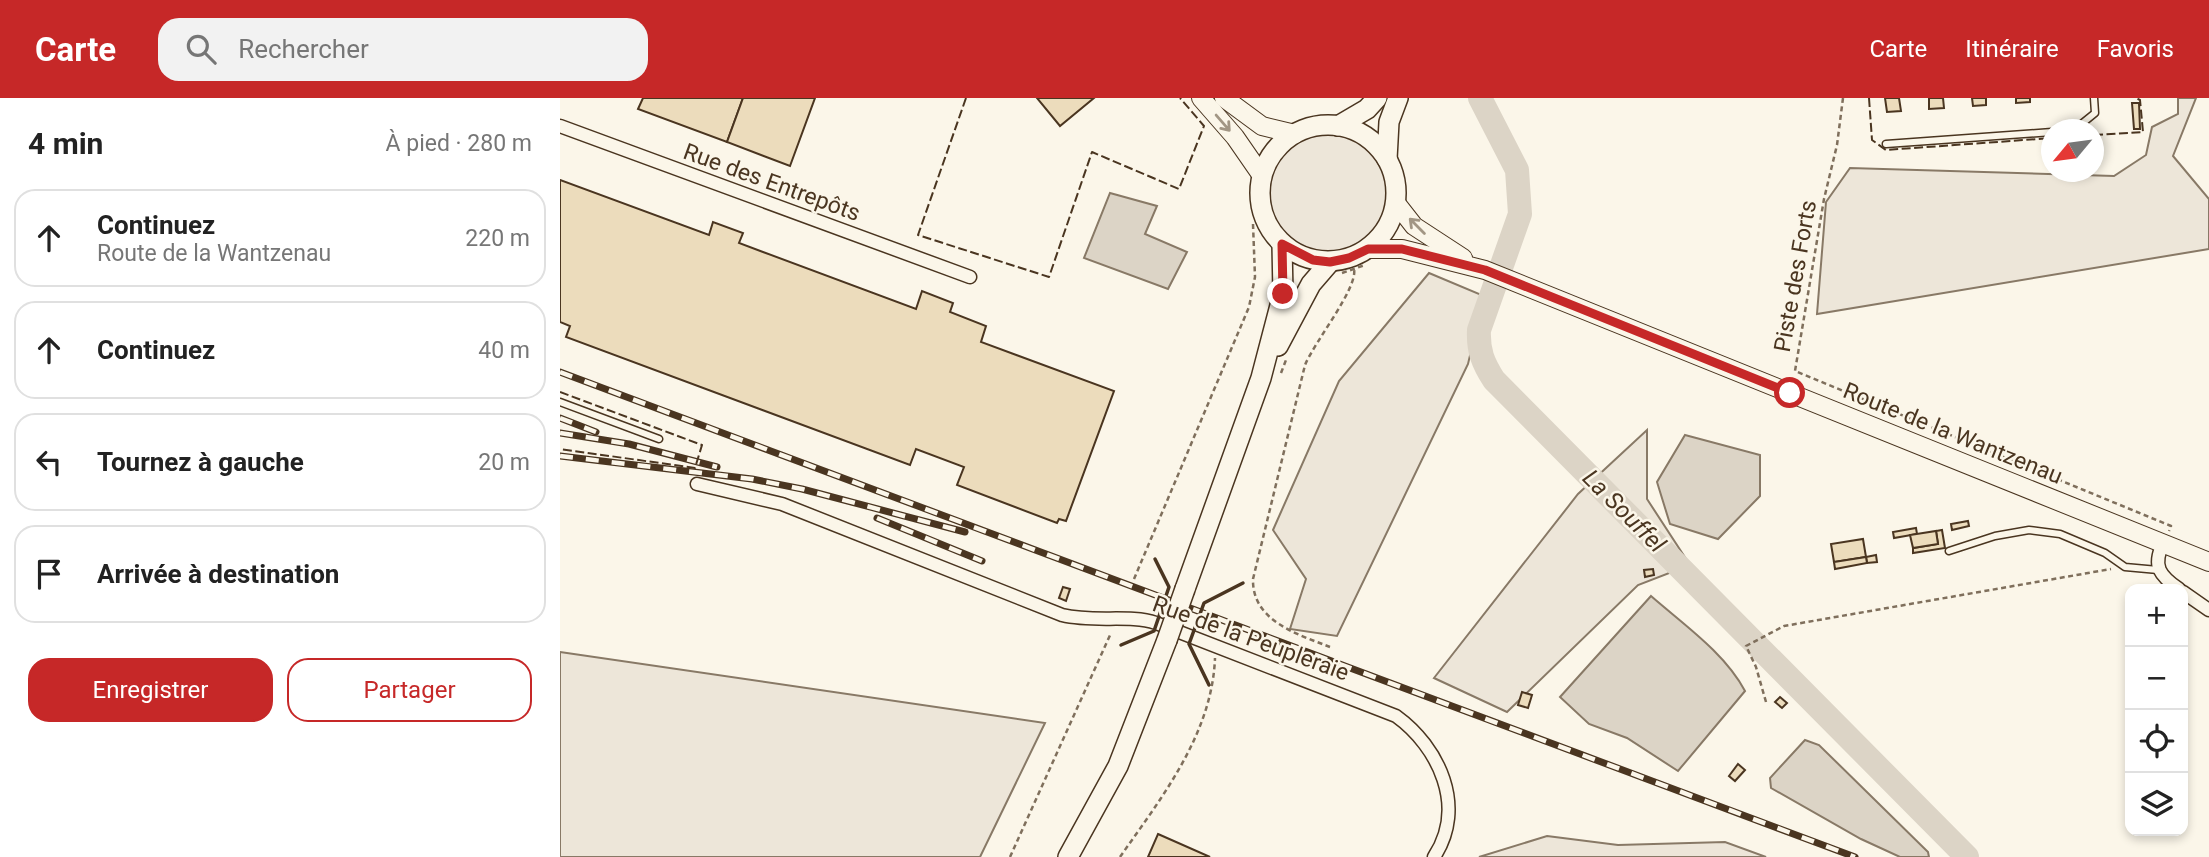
<!DOCTYPE html>
<html lang="fr">
<head>
<meta charset="utf-8">
<style>
	:root { --surface:#fff; --page:#f2f2f2; --text:#222; --muted:#767676; --line:#e0e0e0; --accent:#c62828 }
	body { margin:0; font-family:Roboto,sans-serif; background:var(--page); color:var(--text) }
	.controls { position:absolute; right:21px; bottom:21px; display:grid; overflow:hidden; border-radius:14px; box-shadow:0 4px 10px #0003 }
	.controls button { width:63px; height:63px; display:grid; place-items:center; padding:0; border:0; border-bottom:2px solid var(--line); background:var(--surface); color:var(--text); font:35px sans-serif }
	.compass { position:absolute; left:1481px; top:21px; width:63px; height:63px; border-radius:50%; background:var(--surface); box-shadow:0 4px 10px #0003; rotate:241deg }
	.stop { position:absolute; width:21px; height:21px; margin:-16px; border:5px solid #c62828; border-radius:50%; background:#fff }
	.stop.end { background:#c62828; border-color:#fff; box-shadow:0 2px 7px #0008 }
	.list { margin:0; padding:0; list-style:none }
	h2 { display:flex; justify-content:space-between; align-items:center; height:91px; margin:0; padding:0 28px; font-size:30px }
	h2 small { font-size:23px; font-weight:400; color:var(--muted) }
	.list li { display:grid; grid-template-columns:46px 1fr auto; gap:21px; align-items:center; box-sizing:border-box; height:98px; margin:0 14px 14px; padding:0 14px; border:2px solid var(--line); border-radius:21px }
	.list b { display:block; font-size:26px; white-space:nowrap }
	.list p { margin:0; font-size:23px; white-space:nowrap; color:var(--muted) }
	.list em { font-size:23px; font-style:normal; color:var(--muted) }
	.actions { display:flex; gap:14px; padding:21px 28px }
	.actions a { flex:1; padding:16px 0; border:2px solid var(--accent); border-radius:21px; text-align:center; font-size:24px; color:var(--accent) }
	.actions .main { background:var(--accent); color:#fff }
	.icon { flex:none; width:38px; height:38px; fill:none; stroke:currentColor; stroke-width:2; stroke-linecap:round; stroke-linejoin:round }
	.map { position:relative; flex:none; width:1649px; height:759px; overflow:hidden }
	header { display:flex; align-items:center; gap:42px; box-sizing:border-box; height:98px; padding:0 35px; background:var(--accent); color:#fff }
	header strong { font-size:33px }
	nav { display:flex; gap:38px; margin-inline-start:auto; font-size:24px }
	.search { width:490px; height:63px; background:var(--page); display:flex; align-items:center; gap:18px; box-sizing:border-box; padding:0 24px; border-radius:21px; color:var(--muted); font-size:26px }
	main { display:flex }
	aside { flex:1; background:var(--surface) }
	.map>svg:first-child { display:block }
	.green { fill:#ede6d9; stroke:#887966; stroke-width:2 }
	.water { fill:#dcd4c6; stroke:#887966; stroke-width:2 }
	.lines { fill:none; stroke-linecap:round; stroke-linejoin:round }
	.river { stroke:#dcd4c6; stroke-width:24 }
	.building { fill:#ecdcbc; stroke:#4a3520; stroke-width:2 }
	.service-casing { stroke:#4a3520; stroke-width:9 }
	.minor-casing { stroke:#4a3520; stroke-width:15 }
	.secondary-casing { stroke:#4a3520; stroke-width:20 }
	.primary-casing { stroke:#4a3520; stroke-width:22 }
	.path { stroke:#7f6f5c; stroke-width:2.5; stroke-dasharray:5 3.5; stroke-linecap:butt }
	.service { stroke:#fbf6e9; stroke-width:6 }
	.minor { stroke:#fbf6e9; stroke-width:12 }
	.secondary { stroke:#fbf6e9; stroke-width:18 }
	.primary { stroke:#fbf6e9; stroke-width:19 }
	.rail-casing { stroke:#4a3520; stroke-width:7 }
	.rail { stroke:#fbf6e9; stroke-width:4.5; stroke-dasharray:13; stroke-linecap:butt }
	.primary-bridge-casing { stroke:#4a3520; stroke-width:22; stroke-linecap:butt }
	.primary-bridge { stroke:#fbf6e9; stroke-width:19 }
	.fence { stroke:#4a3520; stroke-width:2; stroke-dasharray:9 3.5; stroke-linecap:butt }
	.wall { stroke:#4a3520; stroke-width:3.5 }
	.oneway { stroke:#a29684 }
	.route { stroke:#c62828; stroke-width:9 }
	.labels { text-anchor:middle; stroke-width:5; stroke-linejoin:round; paint-order:stroke }
	.street-label { font-size:23px; fill:#4a3520; stroke:#fbf6e9 }
	.water-label { font-size:24px; font-style:italic; fill:#4a3520; stroke:#fbf6e9 }
</style>
</head>
<body>
<header>
<strong>Carte</strong>
<div class="search"><svg class="icon" aria-label="search" viewBox="0 0 24 24"><circle cx="10" cy="10" r="6"/><path d="M15 15l6 6"/></svg>Rechercher</div>
<nav><a>Carte</a><a>Itinéraire</a><a>Favoris</a></nav>
</header>
<main>
<aside>
<h2>4 min<small>À pied · 280 m</small></h2>
<ul class="list">
<li><svg class="icon" aria-label="ahead" viewBox="0 0 24 24"><path d="M12 20V5M6 11l6-6 6 6"/></svg><div><b>Continuez</b><p>Route de la Wantzenau</p></div><em>220 m</em></li>
<li><svg class="icon" aria-label="ahead" viewBox="0 0 24 24"><path d="M12 20V5M6 11l6-6 6 6"/></svg><div><b>Continuez</b></div><em>40 m</em></li>
<li><svg class="icon" aria-label="left" viewBox="0 0 24 24"><path d="M17 20v-9H6M10 6l-5 5 5 5"/></svg><div><b>Tournez à gauche</b></div><em>20 m</em></li>
<li><svg class="icon" aria-label="arrive" viewBox="0 0 24 24"><path d="M6 21V4h12l-3 4 3 4H6"/></svg><div><b>Arrivée à destination</b></div></li>
</ul>
<div class="actions"><a class="main">Enregistrer</a><a>Partager</a></div>
</aside>
<div class="map">
<svg width="1649" height="759" viewBox="0 0 1649 759">
	<rect width="100%" height="100%" fill="#fbf6e9"/>
	<!-- green -->
	<g class="green">
		<polygon points="1618,0 1636,0 1613,58 1649,101 1649,151 1257,216 1266,104 1290,70 1554,78 1586,57 1592,29 1618,16"/>
		<circle cx="769" cy="96" r="61"/>
		<polygon points="869,175 924,198 908,266 777,538 730,531 746,481 713,432 779,283"/>
		<polygon points="1087,332 1087,401 1130,467 1078,487 947,614 874,580 1018,396"/>
		<polygon points="0,554 485,625 420,759 0,759"/>
		<polygon points="987,738 1058,747 1165,744 1206,759 919,759"/>
	</g>
	<!-- water -->
	<g class="water">
		<polygon points="550,95 597,108 585,136 627,154 608,191 524,160"/>
		<polygon points="1125,337 1200,357 1200,398 1158,441 1110,426 1097,384"/>
		<path d="M1091,498C1123,526 1165,555 1185,593L1118,673L1067,640L1029,626L1000,599Z"/>
		<polygon points="1245,642 1259,647 1368,754 1369,759 1340,759 1301,741 1211,690 1210,680"/>
	</g>
	<g class="lines">
		<!-- river -->
		<path class="river" d="M920,0L957,72L960,116L919,232C918,253 923,265 934,282L1407,759"/>
	</g>
	<!-- building -->
	<g class="building">
		<polygon points="83,0 183,0 167,44 78,11"/>
		<polygon points="183,0 255,0 230,68 167,44"/>
		<polygon points="477,0 534,0 500,28"/>
		<polygon points="1325,0 1339,0 1341,13 1327,14"/>
		<polygon points="1369,0 1383,0 1384,10 1369,11"/>
		<polygon points="1412,0 1426,0 1426,7 1413,8"/>
		<polygon points="1456,0 1470,0 1470,4 1456,5"/>
		<polygon points="1572,5 1579,5 1580,31 1574,31"/>
		<polygon points="0,82 149,137 153,124 183,135 179,145 356,211 362,193 393,205 390,214 426,228 421,244 554,293 506,423 499,421 497,425 397,387 404,369 356,351 350,367 6,239 10,228 0,224"/>
		<polygon points="1408,423 1409,428 1392,432 1391,426"/>
		<polygon points="1356,430 1357,436 1334,440 1333,434"/>
		<polygon points="1382,432 1385,450 1353,455 1353,450 1378,446 1376,433"/>
		<polygon points="1376,433 1378,446 1353,450 1350,437"/>
		<polygon points="1303,441 1306,459 1274,464 1271,446"/>
		<polygon points="1316,457 1317,464 1307,465 1306,459"/>
		<polygon points="1306,459 1307,465 1275,471 1274,464"/>
		<polygon points="1093,471 1094,477 1085,479 1084,472"/>
		<polygon points="503,489 510,491 506,503 499,500"/>
		<polygon points="962,594 972,597 968,610 958,607"/>
		<polygon points="1220,599 1227,605 1222,610 1215,604"/>
		<polygon points="1178,666 1185,672 1175,683 1169,678"/>
		<polygon points="598,736 650,759 588,759"/>
	</g>
	<g class="lines">
		<!-- service casing -->
		<g class="service-casing">
			<g id="service">
				<polyline points="1514,32 1535,15 1534,0"/>
				<polyline points="1326,46 1492,34"/>
				<polyline points="0,304 99,341"/>
				<polyline points="1389,453 1435,438 1469,432 1500,436 1545,455 1565,469 1598,472"/>
			</g>
		</g>
		<!-- minor casing -->
		<g class="minor-casing">
			<g id="minor">
				<polyline points="0,28 410,179"/>
				<path d="M137,386L222,406L502,517C535,525 569,516 596,525L836,618C879,649 907,709 874,759"/>
				<path d="M1603,446C1592,468 1600,478 1619,491"/>
				<polyline points="1623,494 1649,512"/>
			</g>
		</g>
		<!-- secondary casing -->
		<g class="secondary-casing">
			<g id="secondary">
				<polyline points="641,0 675,39 702,78"/>
				<polyline points="664,0 702,28 735,36"/>
				<polyline points="836,105 854,128 903,160"/>
				<polyline points="808,151 842,151 925,172 1649,464"/>
			</g>
		</g>
		<!-- primary casing -->
		<g class="primary-casing">
			<g id="primary">
				<circle cx="768" cy="95" r="68"/>
				<polyline points="778,28 807,11 817,0"/>
				<polyline points="827,61 829,24 838,0"/>
				<polyline points="718,248 751,186 770,164"/>
				<polyline points="625,491 701,280 723,196 722,146"/>
				<polyline points="508,759 558,668 607,542"/>
			</g>
		</g>
		<!-- path -->
		<g class="path">
			<polyline points="1283,0 1277,47 1264,101 1235,273 1611,428 1609,433"/>
			<polyline points="782,175 805,167"/>
			<polyline points="721,275 726,262"/>
			<polyline points="574,481 689,209 695,179 693,126"/>
			<path d="M770,549C737,536 692,523 693,481L745,267C755,243 798,190 794,171"/>
			<polyline points="1206,604 1196,569 1186,548 1224,528 1551,471"/>
			<polyline points="450,759 551,535"/>
			<path d="M560,759C602,699 652,636 655,560"/>
		</g>
		<!-- service -->
		<use href="#service" class="service"/>
		<!-- minor -->
		<use href="#minor" class="minor"/>
		<!-- secondary -->
		<use href="#secondary" class="secondary"/>
		<!-- primary -->
		<use href="#primary" class="primary"/>
		<!-- rail casing -->
		<g class="rail-casing">
			<g id="rail">
				<polyline points="0,274 1295,759"/>
				<polyline points="0,320 36,334"/>
				<polyline points="0,335 69,346 157,369"/>
				<polyline points="0,358 192,381 242,391 405,434"/>
				<polyline points="317,420 422,463"/>
			</g>
		</g>
		<!-- rail -->
		<use href="#rail" class="rail"/>
		<!-- primary-bridge casing -->
		<g class="primary-bridge-casing">
			<polyline id="primary-bridge" points="607,542 625,491"/>
		</g>
		<!-- primary-bridge -->
		<use href="#primary-bridge" class="primary-bridge"/>
		<!-- fence -->
		<g class="fence">
			<polyline points="406,0 358,137 489,179 532,54 619,91 644,28 620,0"/>
			<polyline points="1309,0 1312,42 1326,52 1492,40"/>
			<polyline points="1534,37 1583,34 1580,2 1576,0"/>
			<polyline points="0,294 142,347 135,370 0,351"/>
		</g>
		<!-- wall -->
		<g class="wall">
			<polyline points="561,547 594,533 609,489 595,461"/>
			<polyline points="649,587 629,546 644,505 683,485"/>
		</g>
	</g>
	<!-- one-way arrows -->
	<defs><path id="oneway-shaft" d="M-6 0H5M1.5-3L5.5 0L1.5 3" fill="none" stroke-width="1.6" stroke-linecap="round" stroke-linejoin="round" transform="scale(1.75)"/></defs>
	<g class="oneway">
		<use href="#oneway-shaft" transform="translate(663 25) rotate(49)"/>
		<use href="#oneway-shaft" transform="translate(857 128) rotate(-135)"/>
	</g>
	<g class="lines">
		<!-- route -->
		<polyline class="route" points="723,196 722,146 753,162 770,164 789,160 808,151 842,151 925,172 1230,295"/>
	</g>
	<g class="labels">
		<!-- street labels -->
		<g class="street-label">
			<text transform="translate(212 84) rotate(20)" y="8">Rue des Entrepôts</text>
			<text transform="translate(1235 178) rotate(-80)" y="8">Piste des Forts</text>
			<text transform="translate(1393 335) rotate(22)" y="8">Route de la Wantzenau</text>
			<text transform="translate(691 540) rotate(20)" y="8">Rue de la Peupleraie</text>
		</g>
		<!-- water labels -->
		<g class="water-label">
			<text transform="translate(1064 413) rotate(45)" y="8">La Souffel</text>
		</g>
	</g>
</svg>
<div class="controls">
<button>+</button>
<button>−</button>
<button><svg class="icon" aria-label="locate" viewBox="0 0 24 24"><circle cx="12" cy="12" r="6"/><path d="M12 2v4M12 18v4M2 12h4M18 12h4"/></svg></button>
<button><svg class="icon" aria-label="layers" viewBox="0 0 24 24"><path d="M12 4l9 5-9 5-9-5zM3 14l9 5 9-5"/></svg></button>
</div>
<svg class="compass" viewBox="-18 -18 36 36"><path d="M0-13l5 13h-10z" fill="#e53935"/><path d="M0 13l5-13h-10z" fill="#767676"/></svg>
<div class="stop" style="left:1230px;top:295px"></div>
<div class="stop end" style="left:723px;top:196px"></div>
</div>
</main>
</body>
</html>
